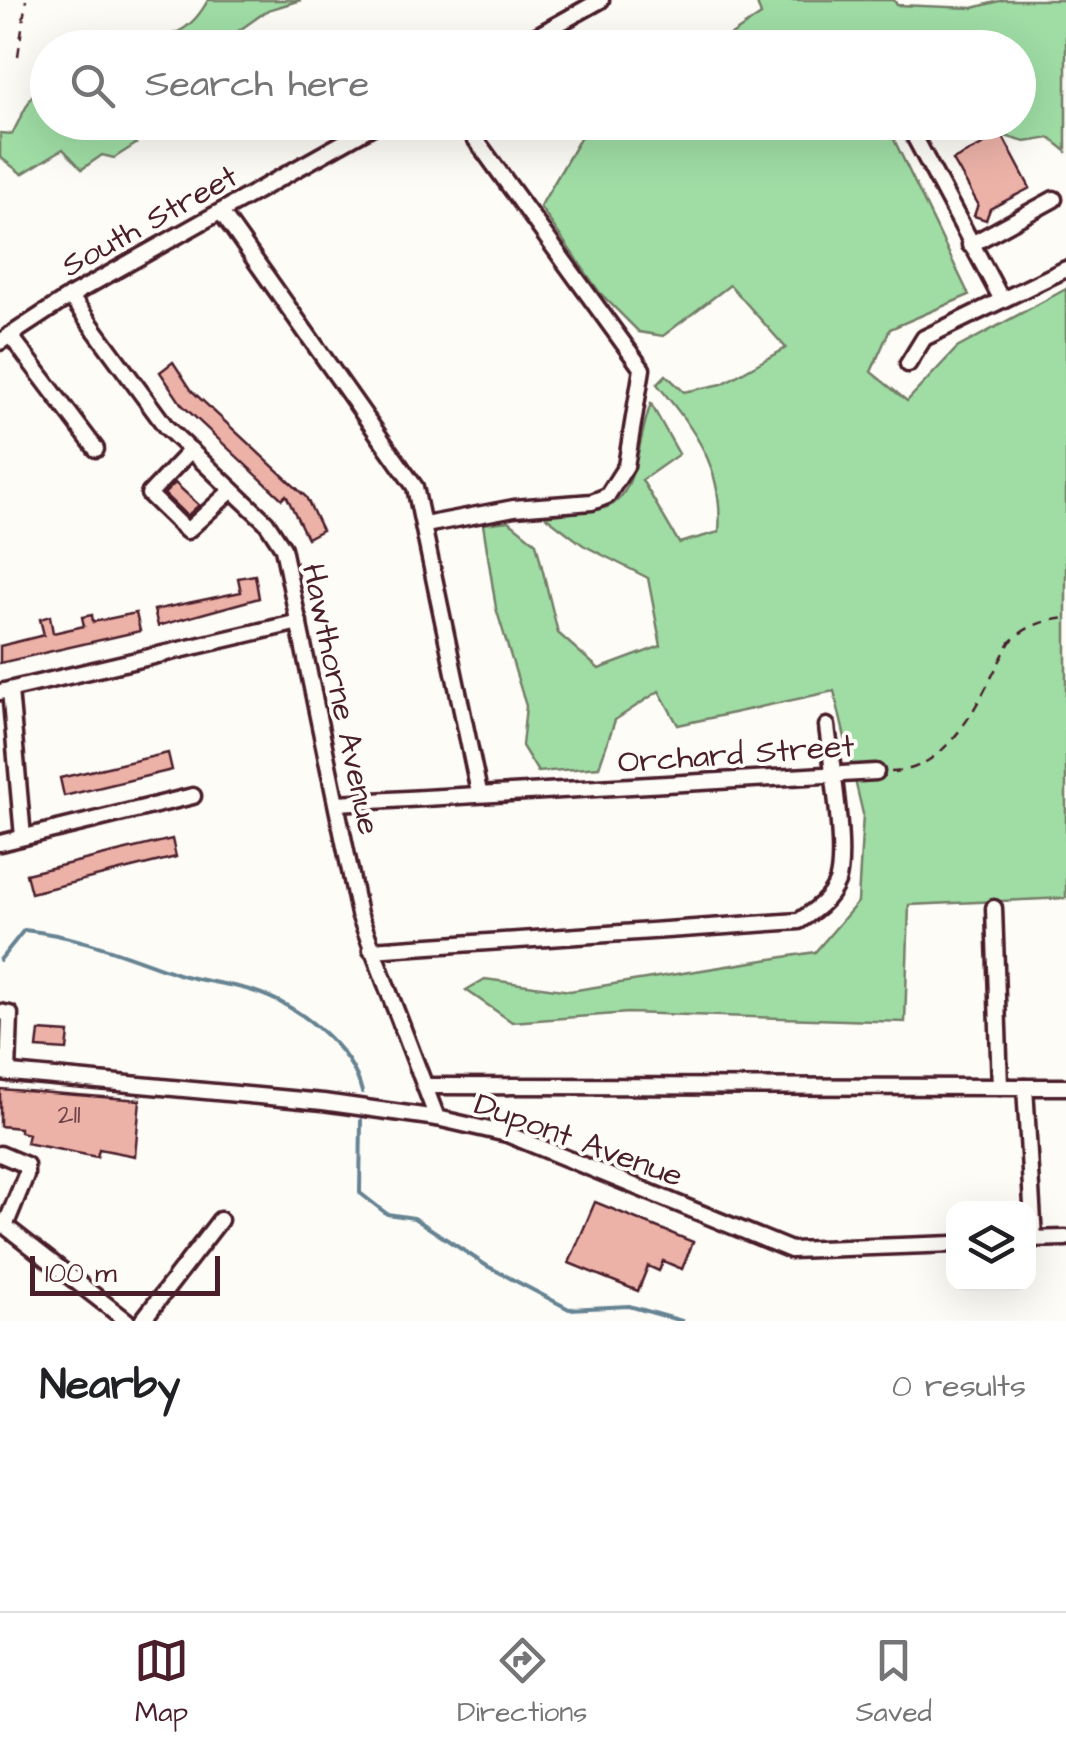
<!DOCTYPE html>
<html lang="en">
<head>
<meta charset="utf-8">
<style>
	:root { --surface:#fff; --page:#f2f2f2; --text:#202124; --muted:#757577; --line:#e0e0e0; --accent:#4a1f2b }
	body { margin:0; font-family:"Architects Daughter",sans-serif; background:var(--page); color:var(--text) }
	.controls { position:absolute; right:30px; bottom:30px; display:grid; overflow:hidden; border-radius:20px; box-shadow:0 10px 40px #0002 }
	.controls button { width:90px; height:90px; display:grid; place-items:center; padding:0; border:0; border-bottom:2px solid var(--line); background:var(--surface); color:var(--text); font:50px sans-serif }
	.scale { position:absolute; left:30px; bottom:25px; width:190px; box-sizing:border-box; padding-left:10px; border:5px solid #4a1f2b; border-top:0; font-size:28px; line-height:35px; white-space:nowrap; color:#4a1f2b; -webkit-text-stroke:8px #fdfcf7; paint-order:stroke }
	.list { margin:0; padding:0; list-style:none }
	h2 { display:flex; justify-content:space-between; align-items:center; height:130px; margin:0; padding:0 40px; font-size:42px }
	h2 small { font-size:32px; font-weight:400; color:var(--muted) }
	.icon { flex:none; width:55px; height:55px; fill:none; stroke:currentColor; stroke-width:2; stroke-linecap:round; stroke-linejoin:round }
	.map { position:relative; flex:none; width:1066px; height:1321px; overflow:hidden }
	.search { position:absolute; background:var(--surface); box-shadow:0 10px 40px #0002; left:30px; right:30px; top:30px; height:110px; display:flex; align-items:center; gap:25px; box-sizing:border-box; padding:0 35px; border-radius:55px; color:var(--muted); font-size:38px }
	.sheet { height:290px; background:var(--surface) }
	nav { display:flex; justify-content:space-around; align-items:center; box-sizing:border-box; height:140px; border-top:2px solid var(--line); background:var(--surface); font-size:28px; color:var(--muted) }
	nav a { display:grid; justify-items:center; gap:5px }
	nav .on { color:var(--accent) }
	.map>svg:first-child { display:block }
	.green { fill:#9fdda5; stroke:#747e68; stroke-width:2.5 }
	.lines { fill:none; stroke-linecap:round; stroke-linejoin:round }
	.stream { stroke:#668392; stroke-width:4 }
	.building { fill:#ecb2a8; stroke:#4a1f2b; stroke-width:2.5 }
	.minor-casing { stroke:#4a1f2b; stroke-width:21 }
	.path { stroke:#4a1f2b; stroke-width:2.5; stroke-dasharray:10 8; stroke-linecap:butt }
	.minor { stroke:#fdfcf7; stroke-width:14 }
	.labels { text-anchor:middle; stroke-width:8; stroke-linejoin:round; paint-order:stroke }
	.number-label { font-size:28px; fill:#72444a }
	.street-label { font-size:32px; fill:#4a1f2b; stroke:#fdfcf7 }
</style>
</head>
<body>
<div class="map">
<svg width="1066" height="1321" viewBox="0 0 1066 1321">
	<rect width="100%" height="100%" fill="#fdfcf7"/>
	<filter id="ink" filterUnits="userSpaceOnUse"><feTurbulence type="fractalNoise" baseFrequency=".01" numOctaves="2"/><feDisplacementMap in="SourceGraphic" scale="20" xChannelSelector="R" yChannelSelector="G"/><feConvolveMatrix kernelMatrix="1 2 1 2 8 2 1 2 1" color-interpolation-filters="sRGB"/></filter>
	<g filter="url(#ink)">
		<!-- green -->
		<g class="green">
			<path d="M208,0H301L268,10L224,41L225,47H111C155,36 184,45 208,0Z"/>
			<polygon points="756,0 894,0 897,5 973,8 1003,0 1066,0 1066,151 1050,138 1025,142 960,123 1018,122 1018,48 712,48 761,15"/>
			<polygon points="47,67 48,122 127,123 123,126 136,144 114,158 102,155 82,169 63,149 22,174 0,157 0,133 12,134"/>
			<path d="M589,123H886L969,295L890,329L871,372L907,401L957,348L1066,289V898L909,905L905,1022L628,1013L512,1022L466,990L485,979L570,991L815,952L858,902L863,814L834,691L678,725L659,691L615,720L599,767L538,772L522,746L526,706L496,608L483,524L509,521L536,543L558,633L599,669L661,646L648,578L583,545L545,516C564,513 587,513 607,507C637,498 639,431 651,404L679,454L642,480L679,543L719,532C724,468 696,432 657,384L666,375L684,392L722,384L786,348L730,285L663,336L639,332L600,293L540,207Z"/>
		</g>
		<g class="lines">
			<!-- stream -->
			<g class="stream">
				<path d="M0,960L24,930C81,936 126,956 178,974C203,982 229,983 253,991C297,1005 351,1045 362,1092"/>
				<polyline points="361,1120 360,1193 387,1214 414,1218 487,1266 569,1309 629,1306 682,1321"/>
			</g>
		</g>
		<!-- building -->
		<g class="building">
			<polygon points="1002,135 1030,188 990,209 986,220 974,216 978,204 953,160"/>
			<polygon points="173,362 192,391 306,497 322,530 307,538 286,495 282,499 182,405 160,372"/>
			<polygon points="175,483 199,505 187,516 164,494"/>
			<polygon points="255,575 259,598 158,626 154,610 241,592 238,578"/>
			<polygon points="136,613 140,631 0,663 0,646 44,635 40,619 50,616 53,633 84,626 82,617 92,615 93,622"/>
			<polygon points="168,753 172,770 64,796 60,778"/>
			<polygon points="172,839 176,857 31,893 26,874"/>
			<polygon points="39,1031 69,1033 67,1050 37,1048"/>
			<polygon points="0,1089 140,1100 135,1156 99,1149 97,1157 26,1143 28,1134 20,1132 20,1128 0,1126"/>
			<polygon points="595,1202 693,1242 682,1269 663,1261 659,1271 648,1266 638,1291 569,1263"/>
		</g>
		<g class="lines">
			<!-- minor casing -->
			<g class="minor-casing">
				<g id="minor">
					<polyline points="515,48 601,0"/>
					<polyline points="913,134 1002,300"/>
					<polyline points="221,212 415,487 479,792"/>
					<polyline points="970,245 1054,199"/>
					<polyline points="70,296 166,427 266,522 283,548 359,914 437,1118"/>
					<polyline points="10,335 96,449"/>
					<polyline points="0,342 70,296 380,122"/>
					<polyline points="908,364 924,338 1066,269"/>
					<polyline points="191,450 149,494 187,531 232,490"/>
					<polyline points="425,525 514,508 592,502 607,496 626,466 642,369 463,122"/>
					<polyline points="10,690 23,837"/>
					<polyline points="0,692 299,622"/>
					<polyline points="337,803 876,772"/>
					<polyline points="0,843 193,796"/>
					<polyline points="994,908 1000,1087"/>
					<path d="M371,950L799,921C814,911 830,900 837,882C847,852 831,761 827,726"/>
					<polyline points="0,1012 10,1014 8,1073"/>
					<polyline points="0,1072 323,1102 437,1118 507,1134 791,1250 954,1244"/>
					<polyline points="425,1086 1066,1087"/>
					<polyline points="1025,1087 1034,1239"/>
					<polyline points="0,1154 26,1165 26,1175 5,1226"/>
					<polyline points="0,1222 127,1321"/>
					<polyline points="1028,1239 1066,1238"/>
					<polyline points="142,1321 220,1220"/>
				</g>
			</g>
			<!-- path -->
			<g class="path">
				<polyline points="18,56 26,0"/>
				<path d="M891,772C955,770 983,689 1010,642C1028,625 1042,621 1066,618"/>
			</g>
			<!-- minor -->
			<use href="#minor" class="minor"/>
		</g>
	</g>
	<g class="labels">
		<!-- number labels -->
		<g class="number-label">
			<text x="69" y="1123">211</text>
		</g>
		<!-- street labels -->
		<g class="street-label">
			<text transform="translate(149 220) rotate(-29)" y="11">South Street</text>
			<text transform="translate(342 699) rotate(78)" y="11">Hawthorne Avenue</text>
			<text transform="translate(736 753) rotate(-4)" y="11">Orchard Street</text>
			<text transform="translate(579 1139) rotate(20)" y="11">Dupont Avenue</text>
		</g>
	</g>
</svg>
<div class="controls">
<button><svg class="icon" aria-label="layers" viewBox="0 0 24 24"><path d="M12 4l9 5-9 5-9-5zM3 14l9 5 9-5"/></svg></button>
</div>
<div class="scale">100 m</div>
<div class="search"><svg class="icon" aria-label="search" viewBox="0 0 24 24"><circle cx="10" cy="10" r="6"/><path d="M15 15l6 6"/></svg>Search here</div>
</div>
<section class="sheet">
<h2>Nearby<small>0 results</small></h2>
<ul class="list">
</ul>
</section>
<nav>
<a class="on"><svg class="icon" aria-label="map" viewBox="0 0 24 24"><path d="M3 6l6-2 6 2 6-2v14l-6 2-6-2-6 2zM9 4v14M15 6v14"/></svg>Map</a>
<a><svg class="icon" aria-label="directions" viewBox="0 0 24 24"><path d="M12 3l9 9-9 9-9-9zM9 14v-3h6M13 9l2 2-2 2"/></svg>Directions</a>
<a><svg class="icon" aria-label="saved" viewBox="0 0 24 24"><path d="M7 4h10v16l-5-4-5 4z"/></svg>Saved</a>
</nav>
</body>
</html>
